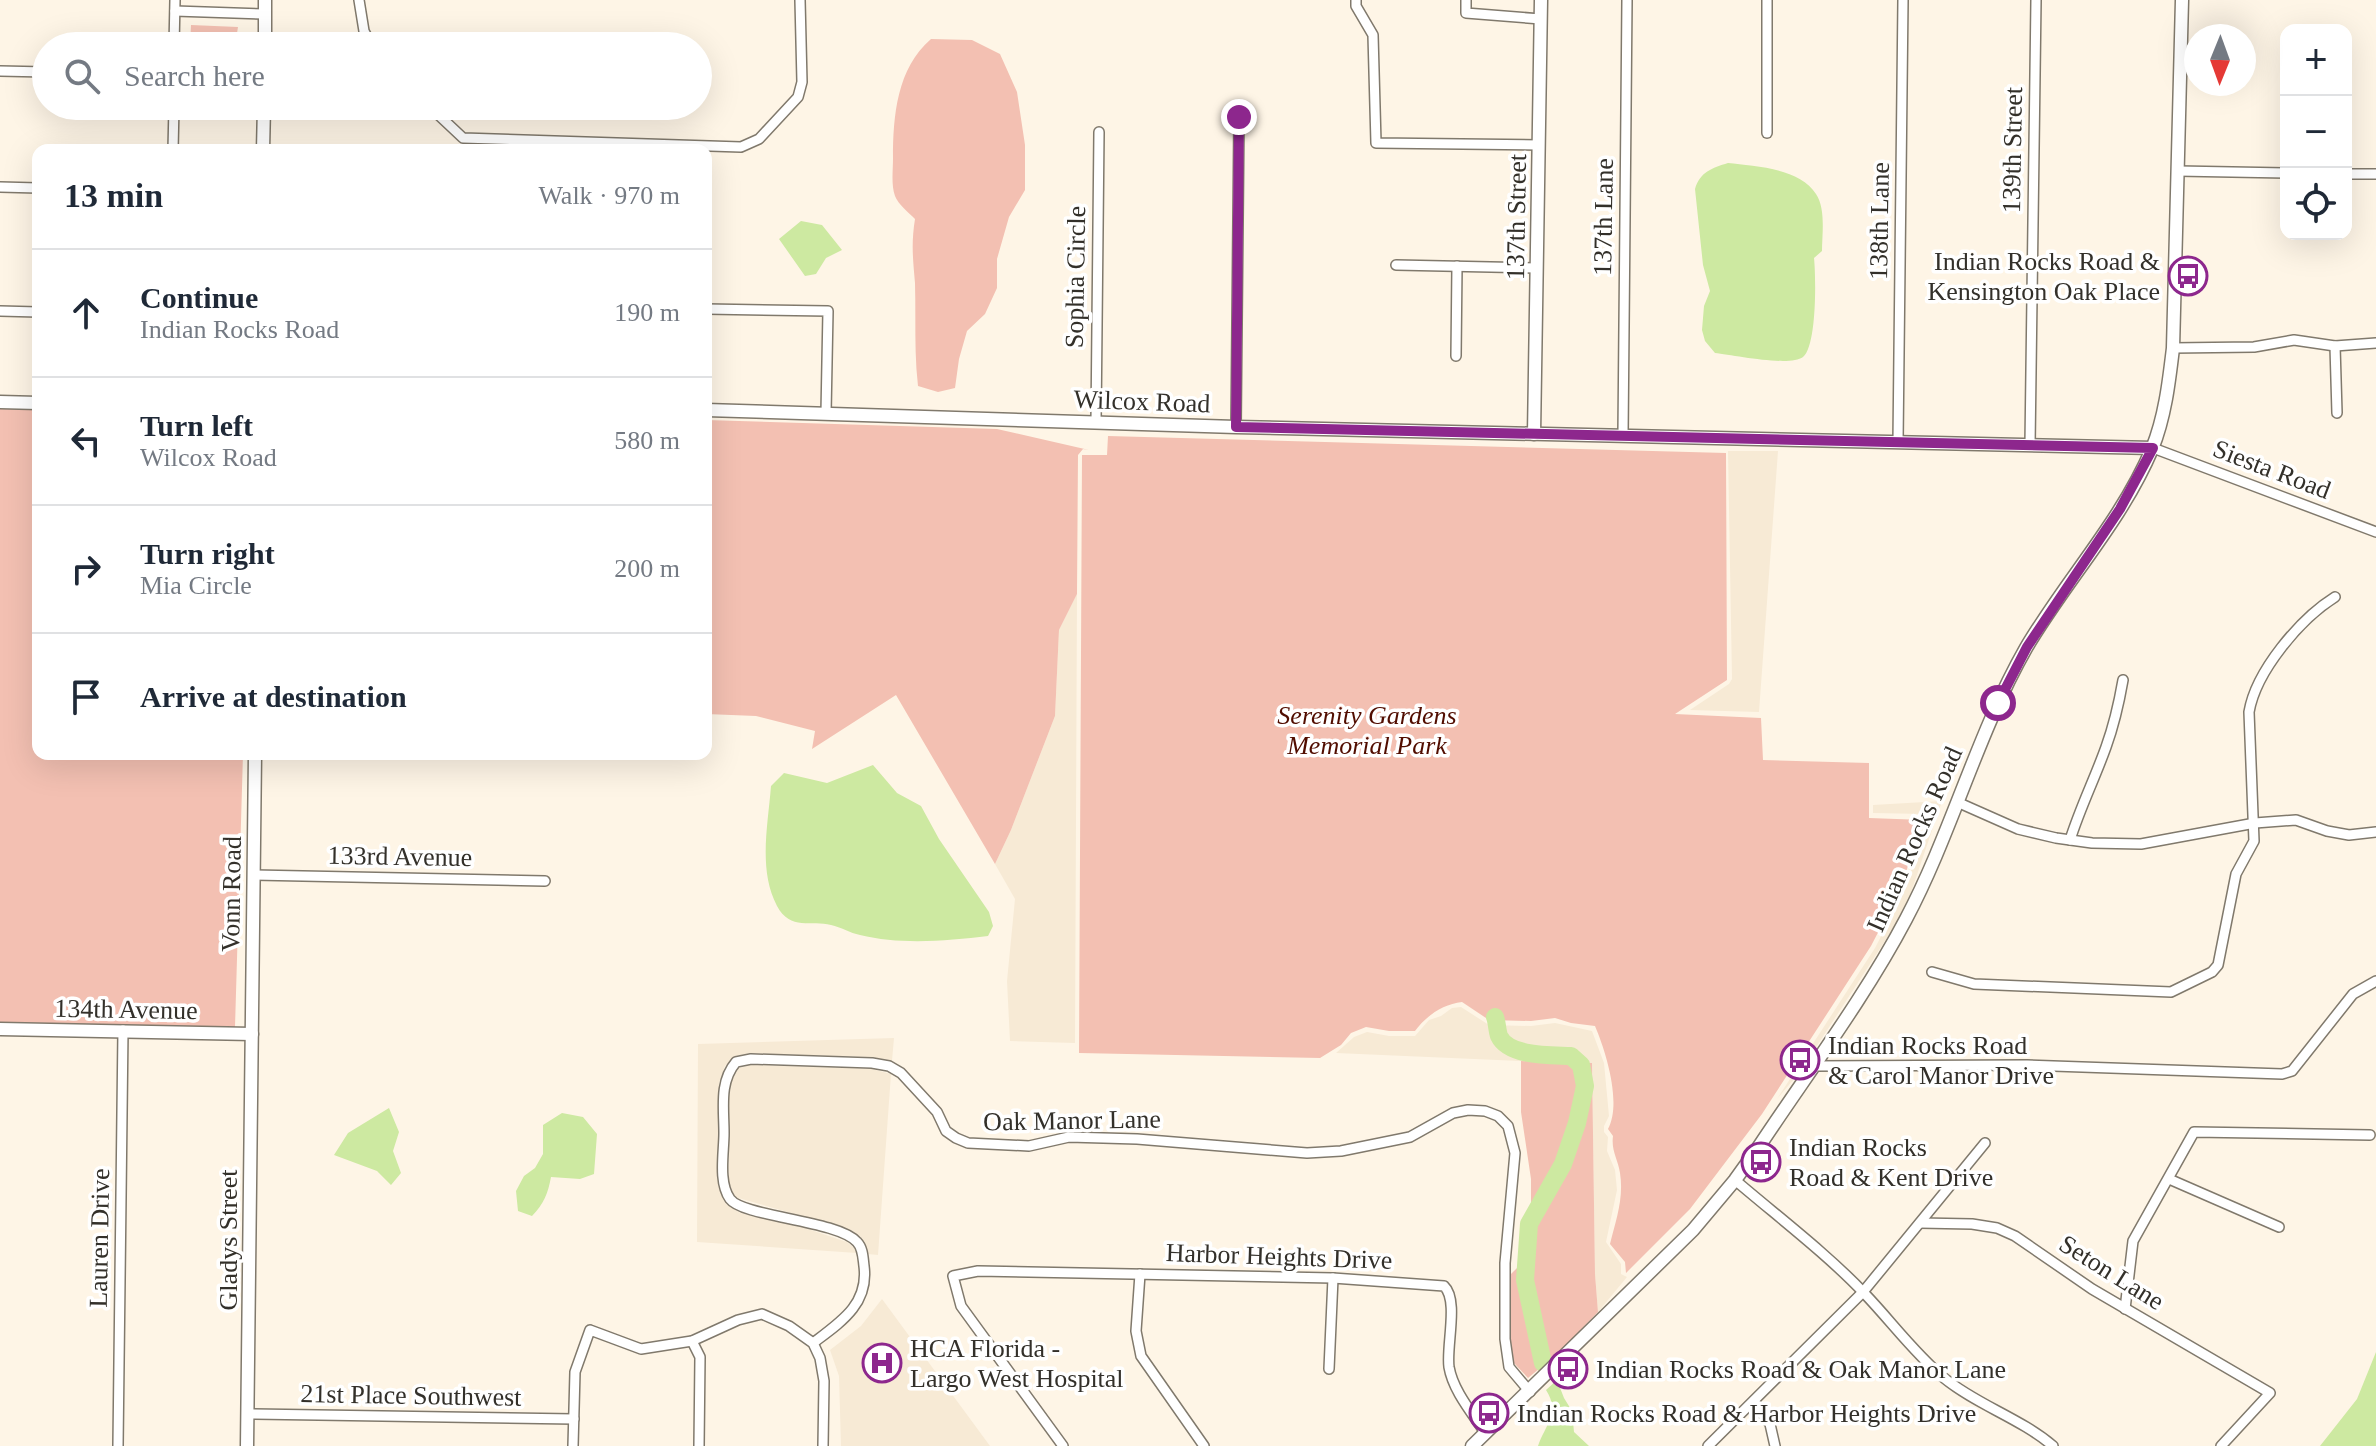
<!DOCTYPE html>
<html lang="en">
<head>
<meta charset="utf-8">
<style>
	:root { --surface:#fff; --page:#f2f2f3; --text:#1f2937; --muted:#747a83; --line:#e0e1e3 }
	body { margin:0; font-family:Georgia,serif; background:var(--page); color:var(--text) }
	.controls { position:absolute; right:24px; top:24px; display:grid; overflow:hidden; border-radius:16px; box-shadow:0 8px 32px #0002 }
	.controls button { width:72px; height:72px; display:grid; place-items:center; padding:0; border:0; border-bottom:2px solid var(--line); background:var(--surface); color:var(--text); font:40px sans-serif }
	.compass { position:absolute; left:2184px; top:24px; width:72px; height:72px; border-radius:50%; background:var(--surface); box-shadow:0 8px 32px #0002; rotate:181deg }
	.stop { position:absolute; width:24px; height:24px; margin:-18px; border:6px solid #8d278d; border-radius:50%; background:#fff }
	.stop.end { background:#8d278d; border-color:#fff; box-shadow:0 2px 8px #0008 }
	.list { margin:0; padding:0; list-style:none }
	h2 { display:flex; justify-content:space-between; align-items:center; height:104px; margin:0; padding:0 32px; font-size:34px }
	h2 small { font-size:26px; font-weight:400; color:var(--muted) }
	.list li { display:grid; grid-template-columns:52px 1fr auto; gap:24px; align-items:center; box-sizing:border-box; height:128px; padding:0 32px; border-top:2px solid var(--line) }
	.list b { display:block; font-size:30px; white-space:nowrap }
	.list p { margin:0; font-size:26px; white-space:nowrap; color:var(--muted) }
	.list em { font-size:26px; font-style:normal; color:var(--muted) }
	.icon { flex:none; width:44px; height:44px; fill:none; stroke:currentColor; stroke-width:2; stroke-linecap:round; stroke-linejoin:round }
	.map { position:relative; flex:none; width:2376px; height:1446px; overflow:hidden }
	.search { position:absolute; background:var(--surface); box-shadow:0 8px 32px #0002; left:32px; top:32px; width:680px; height:88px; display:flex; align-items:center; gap:20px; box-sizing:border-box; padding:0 28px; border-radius:44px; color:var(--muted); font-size:30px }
	.panel { position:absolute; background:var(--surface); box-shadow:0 8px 32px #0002; left:32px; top:144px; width:680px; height:616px; border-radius:16px }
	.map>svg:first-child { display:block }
	.built { fill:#f7ead5 }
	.green { fill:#f3c0b2 }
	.water { fill:#cde9a1 }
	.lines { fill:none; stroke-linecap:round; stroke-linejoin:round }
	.river { stroke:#cde9a1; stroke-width:18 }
	.minor-casing { stroke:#80796c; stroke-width:12 }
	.tertiary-casing { stroke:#80796c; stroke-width:15 }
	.minor { stroke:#fff; stroke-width:9 }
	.tertiary { stroke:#fff; stroke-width:12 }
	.route { stroke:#8d278d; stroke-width:10 }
	.labels { text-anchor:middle; stroke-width:7; stroke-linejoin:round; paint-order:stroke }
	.street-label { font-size:26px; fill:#33302a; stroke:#fff }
	.poi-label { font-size:26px; fill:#33302a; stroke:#fff; text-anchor:start }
	.park-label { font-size:26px; font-style:italic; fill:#510d00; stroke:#fff }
</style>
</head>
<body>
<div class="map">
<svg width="2376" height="1446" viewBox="0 0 2376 1446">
	<rect width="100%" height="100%" fill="#fef5e6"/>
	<!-- built -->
	<g class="built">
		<polygon points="1728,451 1778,451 1759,712 1690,710 1729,684 1732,679"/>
		<polygon points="1077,594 1075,1043 1010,1041 1007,981 1015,899 995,864 1011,830 1055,716 1059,630"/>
		<polygon points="1942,801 1905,910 1800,1072 1777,1099 1875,948 1903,894 1928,822 1924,814 1873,813 1873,805"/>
		<polygon points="1461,1007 1489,1025 1531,1026 1555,1023 1592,1031 1604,1063 1609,1116 1604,1126 1604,1132 1608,1137 1607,1151 1615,1170 1617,1190 1606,1242 1621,1264 1621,1274 1627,1277 1598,1312 1595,1274 1592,1064 1336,1053 1354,1037 1367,1032 1389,1036 1415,1036 1429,1020 1441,1016 1452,1008"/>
		<polygon points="894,1038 892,1061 872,1057 750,1053 735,1056 725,1066 719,1083 718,1185 726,1204 740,1213 802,1227 847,1242 854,1248 857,1253 697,1242 698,1044"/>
		<polygon points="751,1065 872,1069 891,1074 878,1255 868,1254 862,1238 851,1230 735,1197 729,1183 729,1085 739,1068"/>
		<polygon points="882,1299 990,1446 841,1446 839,1376 830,1350 861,1326"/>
	</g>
	<!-- green -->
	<g class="green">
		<polygon points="191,25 238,27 235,46 190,46"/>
		<path d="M931,39L972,40L1000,54L1017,92L1025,145V190L1009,217L997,259V288L985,314L967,331L959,359L955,388L938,392L918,386C914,351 916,318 915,283C913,259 911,244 915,219C909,213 898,204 895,196C891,185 893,170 893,158C893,116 897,68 931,39Z"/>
		<polygon points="0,408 38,409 38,754 243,754 235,1027 0,1023"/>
		<polygon points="706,420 997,429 1089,450 1083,449 1078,455 1077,594 1059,630 1055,716 1011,830 995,864 896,695 812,749 815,731 756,716 706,714"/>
		<path d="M1108,436L1726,453L1727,680L1675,714L1761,718L1763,760L1869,763V818L1924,820L1899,892L1871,946L1762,1114L1690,1209L1626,1273L1625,1262L1610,1244C1616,1220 1624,1198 1620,1173C1618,1159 1611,1151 1613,1136L1608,1129C1622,1103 1606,1052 1595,1026L1571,1023L1555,1018L1531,1021L1489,1020L1462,1002C1443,1004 1426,1016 1415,1031H1389L1366,1027L1351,1033L1341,1045L1320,1058L1079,1053L1082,455H1107Z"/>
		<polygon points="1521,1061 1592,1063 1595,1274 1598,1312 1558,1353 1528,1378 1513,1362 1510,1339 1511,1274 1525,1260 1531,1220 1531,1179 1521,1112"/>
	</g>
	<!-- water -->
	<g class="water">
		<path d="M1728,163C1754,166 1800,168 1816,194C1826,209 1822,234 1822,251L1814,258C1816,276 1817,346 1803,357C1790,367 1733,355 1715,353L1705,341L1702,330L1704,306L1710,291L1703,265L1695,189C1700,172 1712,168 1728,163Z"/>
		<polygon points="801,221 822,225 842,250 826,258 816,274 805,276 779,239"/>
		<path d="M873,765L897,793L921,806L939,839L989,912L993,926L988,936C947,941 900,945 860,935C850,933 841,927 831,925C812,920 790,931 777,906C758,870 768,825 771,786L784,773L827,783Z"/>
		<polygon points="389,1108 399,1132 393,1151 401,1173 391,1185 377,1171 334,1155 348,1133"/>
		<path d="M562,1113L583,1117L597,1134L594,1174L580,1179L551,1177C548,1193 544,1204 532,1216L518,1211L516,1191L524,1176L535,1168L543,1154V1125Z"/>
		<polygon points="2376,1352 2376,1446 2320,1446 2357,1399"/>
		<path d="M1557,1380L1564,1398L1572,1411L1574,1432L1589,1446H1538C1545,1425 1561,1413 1546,1390Z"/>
	</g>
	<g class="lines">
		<!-- river -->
		<path class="river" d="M1495,1017C1497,1022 1497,1030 1499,1036C1509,1057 1551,1055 1571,1056L1581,1065L1585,1086L1577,1123L1563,1164L1529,1224L1525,1280L1543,1363"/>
		<!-- minor casing -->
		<g class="minor-casing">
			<g id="minor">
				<polyline points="359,0 364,31 372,46"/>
				<polyline points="1356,0 1356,6 1373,35 1376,143 1539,145"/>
				<polyline points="1466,0 1466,13 1541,19"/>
				<polyline points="175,11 265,14"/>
				<polyline points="174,46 175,0"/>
				<polyline points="0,71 46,72"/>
				<polyline points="429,106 463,138 741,147 759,139 798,97 802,82 800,0"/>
				<polyline points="1767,133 1767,0"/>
				<polyline points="173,150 174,106"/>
				<polyline points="2178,171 2286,173"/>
				<polyline points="2346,174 2376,174"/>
				<polyline points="0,187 38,188"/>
				<polyline points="1396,265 1537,268"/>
				<polyline points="706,309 828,311 826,413"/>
				<polyline points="0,311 38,312"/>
				<polyline points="2335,346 2337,413"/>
				<polyline points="2173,348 2254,347 2294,340 2335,346 2376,343"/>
				<polyline points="1456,356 1457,266"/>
				<polyline points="1096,422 1099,132"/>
				<polyline points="1236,427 1239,117"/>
				<polyline points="1623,435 1627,0"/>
				<polyline points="1898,442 1903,0"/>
				<polyline points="2030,445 2036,0"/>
				<polyline points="2153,448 2376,532"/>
				<polyline points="1957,802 2018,829 2056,838 2092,843 2141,844 2255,823 2296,820 2327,831 2349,835 2376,832"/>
				<path d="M2070,840C2080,808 2095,778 2106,747C2114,725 2119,703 2123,680"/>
				<polyline points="254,875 545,881"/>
				<path d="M1932,972L1974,984L2171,992L2212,972L2218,965L2236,874L2254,841L2249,712C2256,671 2300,619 2335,597"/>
				<polyline points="1813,1066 2027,1065 2282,1074 2292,1071 2353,994 2376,981"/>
				<polyline points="2169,1179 2279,1227"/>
				<path d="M1735,1180C1777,1216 1827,1254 1864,1293C1891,1321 1914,1353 1944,1378C1977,1405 2020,1418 2053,1446"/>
				<polyline points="1920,1223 1972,1224 1997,1228 2015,1236 2092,1289 2270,1393 2221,1446"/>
				<polyline points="1140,1274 1136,1331 1141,1356 1204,1446"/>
				<polyline points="2125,1309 2133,1241 2194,1132 2370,1135"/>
				<polyline points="692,1341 700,1357 699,1446"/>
				<path d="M813,1343C841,1322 869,1304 864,1266C863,1258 863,1248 857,1242C837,1220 743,1217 730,1199C718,1182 724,1153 724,1133C724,1108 719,1082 736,1062L751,1059L872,1063L889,1066L901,1073L937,1112L946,1131L956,1138L968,1143L1029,1146L1069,1137L1137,1139L1307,1153L1341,1151L1410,1137L1453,1113L1468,1110L1485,1111L1498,1116L1508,1126L1515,1153L1505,1263V1339L1509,1367L1530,1392"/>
				<polyline points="1329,1369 1333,1278"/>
				<polyline points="1754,1401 1770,1424 1775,1446"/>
				<polyline points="248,1414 574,1419"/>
				<polyline points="118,1446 123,1030"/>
				<polyline points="573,1446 575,1372 590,1330 641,1349 692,1341 738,1320 762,1314 789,1326 813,1343 820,1358 824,1381 823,1446"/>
				<path d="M1063,1446L961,1306L953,1276L978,1271L1333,1278L1444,1286C1459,1300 1446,1346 1449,1367C1453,1391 1473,1414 1486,1434"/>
				<polyline points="1708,1446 1863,1292 1985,1143"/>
			</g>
		</g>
		<!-- tertiary casing -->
		<g class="tertiary-casing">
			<g id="tertiary">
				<polyline points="265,46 265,0"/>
				<polyline points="263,150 264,106"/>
				<polyline points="0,402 38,403"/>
				<polyline points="706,410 1236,427 2153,448"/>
				<polyline points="1534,434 1541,0"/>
				<polyline points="0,1029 252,1034"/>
				<polyline points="247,1446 255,754"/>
				<path d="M1472,1446L1693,1230L1735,1180L1758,1148C1807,1074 1865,997 1906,919C1952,832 1977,734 2026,648C2066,580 2121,522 2152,449C2165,417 2169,382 2173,348L2182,0"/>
			</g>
		</g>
		<!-- minor -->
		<use href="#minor" class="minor"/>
		<!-- tertiary -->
		<use href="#tertiary" class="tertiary"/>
	</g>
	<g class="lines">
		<!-- route -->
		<polyline class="route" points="1239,117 1236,427 2153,448 2120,509 2027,647 1998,703"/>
	</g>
	<!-- icons -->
	<defs>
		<g id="bus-ring" transform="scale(2)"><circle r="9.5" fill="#fff" stroke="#8d278d" stroke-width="1.5"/><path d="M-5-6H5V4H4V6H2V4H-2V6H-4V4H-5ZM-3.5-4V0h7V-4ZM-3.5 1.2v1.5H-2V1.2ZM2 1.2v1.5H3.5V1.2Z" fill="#8d278d"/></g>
		<g id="hospital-ring" transform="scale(2)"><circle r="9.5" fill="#fff" stroke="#8d278d" stroke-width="1.5"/><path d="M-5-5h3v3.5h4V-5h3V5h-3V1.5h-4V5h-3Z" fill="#8d278d"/></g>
	</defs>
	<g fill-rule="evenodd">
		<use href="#bus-ring" x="2188" y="276"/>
		<use href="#bus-ring" x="1800" y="1060"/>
		<use href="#bus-ring" x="1761" y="1162"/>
		<use href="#hospital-ring" x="882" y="1363"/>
		<use href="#bus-ring" x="1568" y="1369"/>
		<use href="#bus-ring" x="1489" y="1413"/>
	</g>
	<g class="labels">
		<!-- street labels -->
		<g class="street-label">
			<text transform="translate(2012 150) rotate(-89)" y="9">139th Street</text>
			<text transform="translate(1516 217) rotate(-89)" y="9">137th Street</text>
			<text transform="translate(1603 217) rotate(-89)" y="9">137th Lane</text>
			<text transform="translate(1879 221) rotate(-89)" y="9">138th Lane</text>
			<text transform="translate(1075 277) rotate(-89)" y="9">Sophia Circle</text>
			<text transform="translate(1142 401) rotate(2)" y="9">Wilcox Road</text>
			<text transform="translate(2272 469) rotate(21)" y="9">Siesta Road</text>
			<text transform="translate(1914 839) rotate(-66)" y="9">Indian Rocks Road</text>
			<text transform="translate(400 856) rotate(1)" y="9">133rd Avenue</text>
			<text transform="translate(231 894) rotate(-89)" y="9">Vonn Road</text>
			<text transform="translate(126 1009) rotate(1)" y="9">134th Avenue</text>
			<text transform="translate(1072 1120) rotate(-1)" y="9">Oak Manor Lane</text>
			<text transform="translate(99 1238) rotate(-89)" y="9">Lauren Drive</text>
			<text transform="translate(228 1240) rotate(-90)" y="9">Gladys Street</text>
			<text transform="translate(1279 1256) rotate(2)" y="9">Harbor Heights Drive</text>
			<text transform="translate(2112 1272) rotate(32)" y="9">Seton Lane</text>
			<text transform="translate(411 1395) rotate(1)" y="9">21st Place Southwest</text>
		</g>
		<!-- poi labels -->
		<g class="poi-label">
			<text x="2160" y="270" text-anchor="end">Indian Rocks Road &amp;<tspan x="2160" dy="30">Kensington Oak Place</tspan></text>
			<text x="1828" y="1054">Indian Rocks Road<tspan x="1828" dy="30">&amp; Carol Manor Drive</tspan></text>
			<text x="1789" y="1156">Indian Rocks<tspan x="1789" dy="30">Road &amp; Kent Drive</tspan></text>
			<text x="910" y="1357">HCA Florida -<tspan x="910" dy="30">Largo West Hospital</tspan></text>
			<text x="1596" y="1378">Indian Rocks Road &amp; Oak Manor Lane</text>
			<text x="1517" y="1422">Indian Rocks Road &amp; Harbor Heights Drive</text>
		</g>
		<!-- park labels -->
		<g class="park-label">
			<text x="1367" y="724">Serenity Gardens<tspan x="1367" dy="30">Memorial Park</tspan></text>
		</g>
	</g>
</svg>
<div class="controls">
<button>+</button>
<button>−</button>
<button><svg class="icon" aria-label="locate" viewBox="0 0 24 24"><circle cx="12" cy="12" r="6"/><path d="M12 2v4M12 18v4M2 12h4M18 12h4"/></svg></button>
</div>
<svg class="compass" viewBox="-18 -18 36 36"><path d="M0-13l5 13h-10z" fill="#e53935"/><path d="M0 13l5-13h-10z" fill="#747a83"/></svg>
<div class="stop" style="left:1998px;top:703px"></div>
<div class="stop end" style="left:1239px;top:117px"></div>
<div class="search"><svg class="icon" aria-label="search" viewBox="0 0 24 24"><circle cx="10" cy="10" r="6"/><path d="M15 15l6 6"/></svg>Search here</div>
<section class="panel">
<h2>13 min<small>Walk · 970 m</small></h2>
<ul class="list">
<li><svg class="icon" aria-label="ahead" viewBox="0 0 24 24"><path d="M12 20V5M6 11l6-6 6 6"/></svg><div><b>Continue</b><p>Indian Rocks Road</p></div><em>190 m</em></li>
<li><svg class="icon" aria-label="left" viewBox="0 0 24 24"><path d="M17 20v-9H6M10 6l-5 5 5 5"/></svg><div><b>Turn left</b><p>Wilcox Road</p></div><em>580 m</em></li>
<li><svg class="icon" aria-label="right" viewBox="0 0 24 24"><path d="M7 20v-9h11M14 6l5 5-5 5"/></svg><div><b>Turn right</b><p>Mia Circle</p></div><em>200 m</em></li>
<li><svg class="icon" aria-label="arrive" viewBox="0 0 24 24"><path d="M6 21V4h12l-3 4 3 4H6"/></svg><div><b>Arrive at destination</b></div></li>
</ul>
</section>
</div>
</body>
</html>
